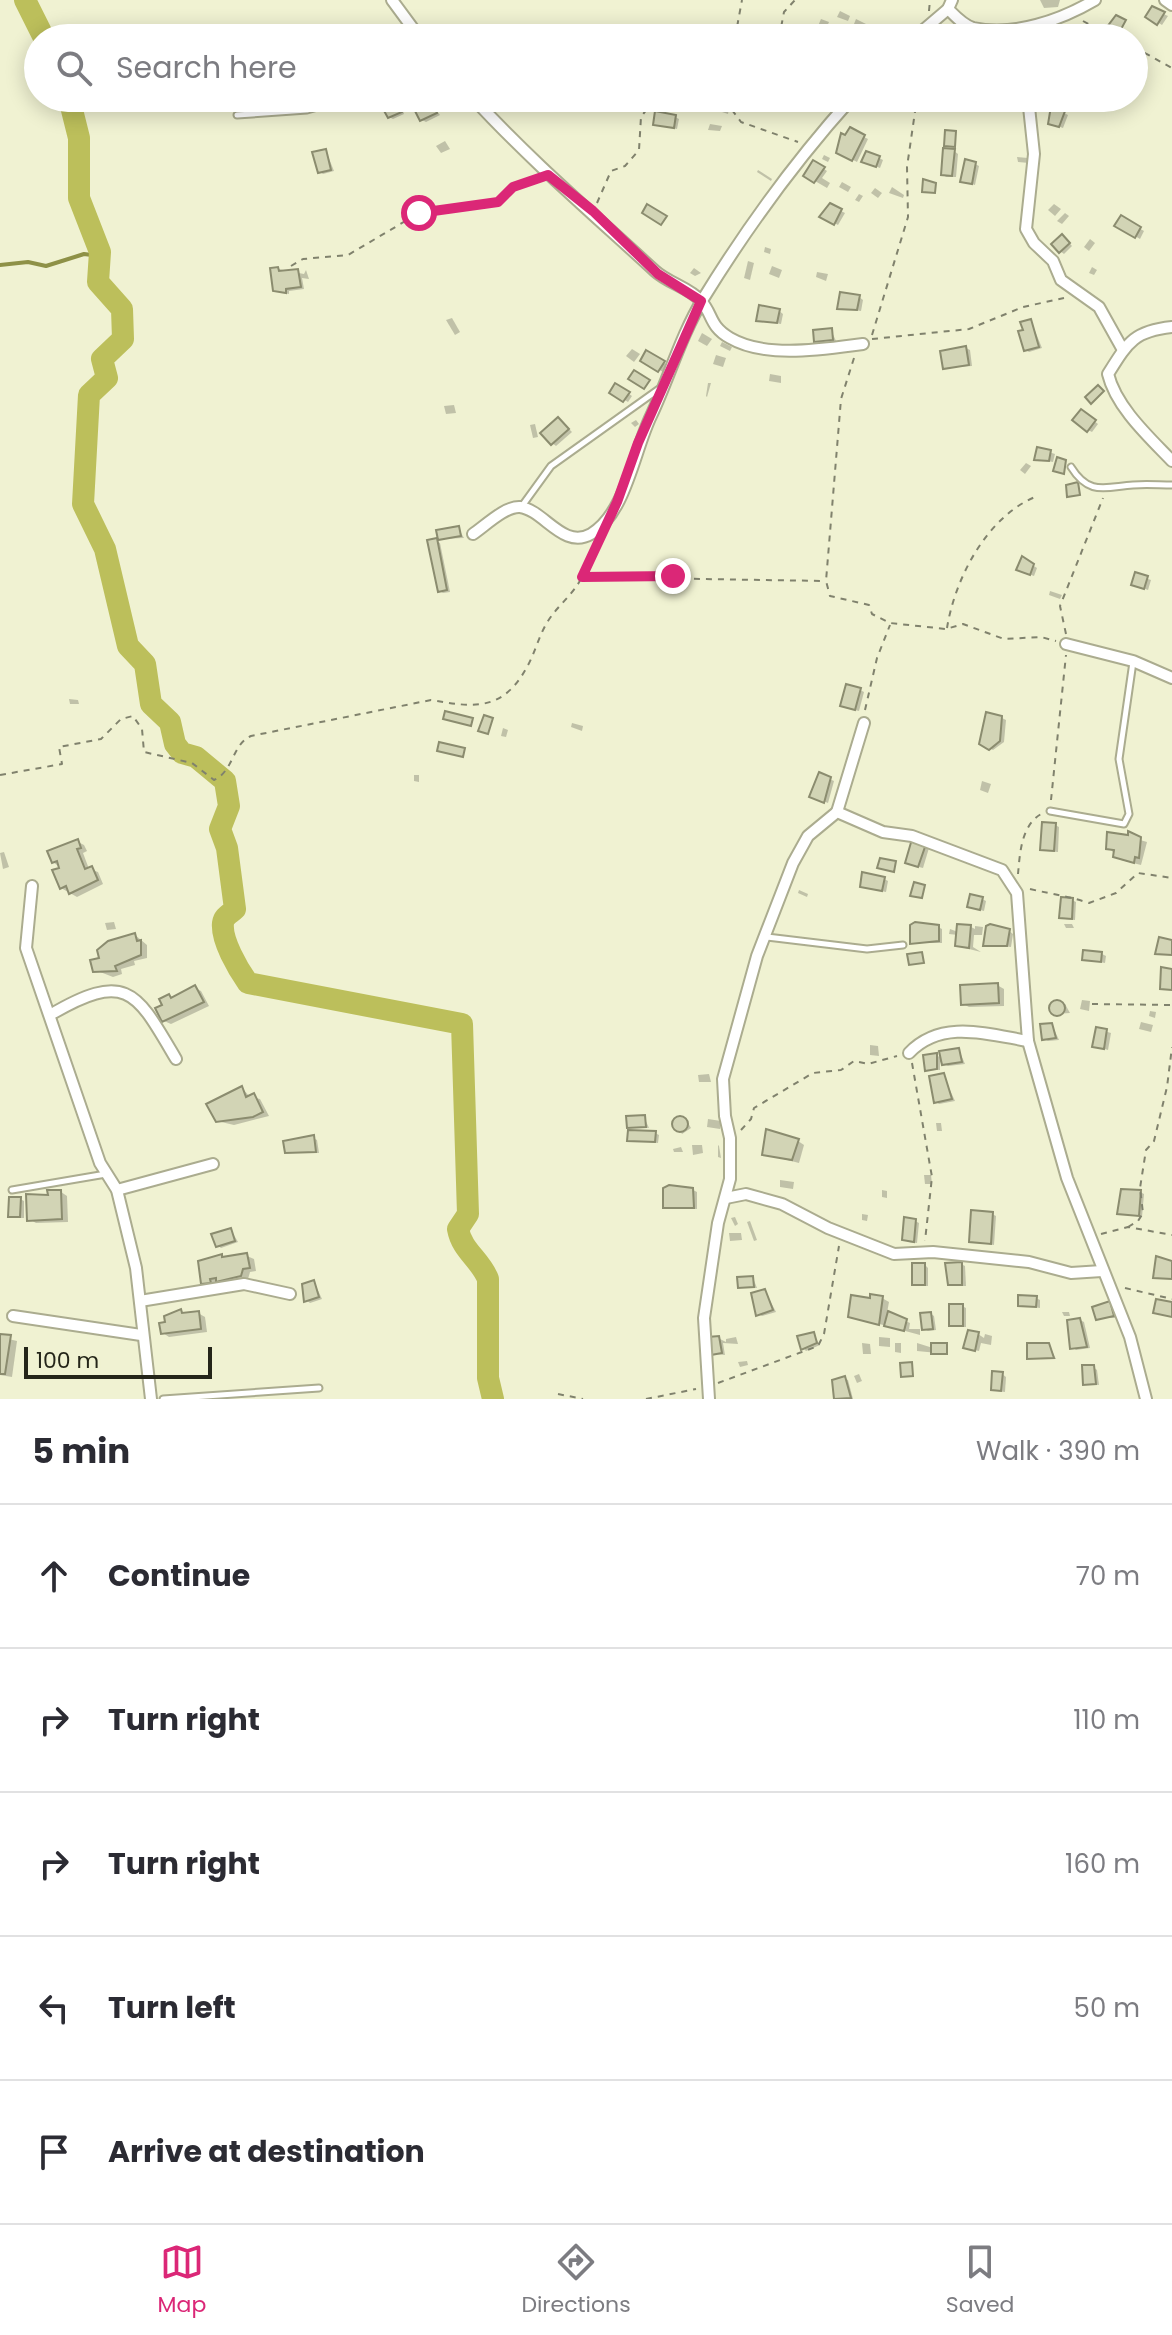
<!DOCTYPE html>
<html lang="en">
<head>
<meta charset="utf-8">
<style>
	:root { --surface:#fff; --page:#f2f2f3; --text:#2b2b33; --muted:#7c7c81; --line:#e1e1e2; --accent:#db2777 }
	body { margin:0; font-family:Poppins,sans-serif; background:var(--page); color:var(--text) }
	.scale { position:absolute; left:24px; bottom:20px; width:188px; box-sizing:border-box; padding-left:8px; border:4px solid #242519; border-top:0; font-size:22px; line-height:28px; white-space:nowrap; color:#242519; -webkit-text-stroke:6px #f0f2d2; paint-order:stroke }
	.stop { position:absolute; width:24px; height:24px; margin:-18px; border:6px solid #db2777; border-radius:50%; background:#fff }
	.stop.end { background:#db2777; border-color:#fff; box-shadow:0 2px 8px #0008 }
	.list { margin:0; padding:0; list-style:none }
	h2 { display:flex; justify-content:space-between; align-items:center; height:104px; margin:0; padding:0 32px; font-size:34px }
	h2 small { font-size:26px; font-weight:400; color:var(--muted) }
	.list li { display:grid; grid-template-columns:52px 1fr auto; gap:24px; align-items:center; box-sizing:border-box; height:144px; padding:0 32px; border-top:2px solid var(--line) }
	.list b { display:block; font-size:30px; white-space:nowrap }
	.list em { font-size:26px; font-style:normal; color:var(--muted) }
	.icon { flex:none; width:44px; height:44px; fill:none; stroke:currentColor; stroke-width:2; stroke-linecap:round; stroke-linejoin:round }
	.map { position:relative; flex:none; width:1172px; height:1399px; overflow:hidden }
	.search { position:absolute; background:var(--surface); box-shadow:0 4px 20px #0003; left:24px; right:24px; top:24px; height:88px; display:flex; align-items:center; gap:20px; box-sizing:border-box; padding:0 28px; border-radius:44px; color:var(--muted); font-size:30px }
	.sheet { height:824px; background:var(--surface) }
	nav { display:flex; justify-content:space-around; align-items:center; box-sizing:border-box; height:112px; border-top:2px solid var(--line); background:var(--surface); font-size:22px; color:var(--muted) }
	nav a { display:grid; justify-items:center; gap:4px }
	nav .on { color:var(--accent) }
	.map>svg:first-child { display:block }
	.shadow { fill:#0003 }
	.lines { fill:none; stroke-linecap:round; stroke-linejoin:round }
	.stream { stroke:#8e9147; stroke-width:4 }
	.river { stroke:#bcbf5b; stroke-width:22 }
	.building { fill:#d2d4b5; stroke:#8b8c6f; stroke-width:2 }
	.lane-casing { stroke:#abac8f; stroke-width:9 }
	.street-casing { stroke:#abac8f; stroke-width:14 }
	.path { stroke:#80826d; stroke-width:2; stroke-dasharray:6 6; stroke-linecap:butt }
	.lane { stroke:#fff; stroke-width:5 }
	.street { stroke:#fff; stroke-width:10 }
	.route { stroke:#db2777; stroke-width:10 }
</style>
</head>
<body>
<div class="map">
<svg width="1172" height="1399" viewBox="0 0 1172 1399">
	<rect width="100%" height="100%" fill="#f0f2d2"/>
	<!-- shadow -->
	<g class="shadow">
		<polygon points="1040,0 1060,0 1058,7 1044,8"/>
		<polygon points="1152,9 1168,16 1162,25 1148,16"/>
		<polygon points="840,11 850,16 848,21 837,17"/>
		<polygon points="821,19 829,22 826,29 818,26"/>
		<polygon points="856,19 866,24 864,28 854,24"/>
		<polygon points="396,27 399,33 394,36 389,30"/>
		<polygon points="945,28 954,32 952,38 942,36"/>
		<polygon points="1027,30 1031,38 1016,38 1015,33"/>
		<polygon points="367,32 370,36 361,38 360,34"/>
		<polygon points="380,98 398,98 404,114 393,119 389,117"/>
		<polygon points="1059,98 1073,98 1069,107 1057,102"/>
		<polygon points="432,105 440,115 426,122 422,120"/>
		<polygon points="720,106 729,108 728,114 719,111"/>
		<polygon points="1064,113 1068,115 1063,128 1055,125"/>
		<polygon points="675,117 679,119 677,129 655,124"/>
		<polygon points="710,124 722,126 720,131 708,130"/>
		<polygon points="850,130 868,139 857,162 838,152"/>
		<polygon points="445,141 450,149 441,153 436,146"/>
		<polygon points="326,151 334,171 323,174 320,172"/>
		<polygon points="954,151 958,154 956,177 946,177 943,174"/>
		<polygon points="824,155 830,158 828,162 822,159"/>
		<polygon points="1017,157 1028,158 1029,163 1018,162"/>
		<polygon points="879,158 883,160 880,168 868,163"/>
		<polygon points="814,162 827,171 822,178 830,183 827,188 815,181"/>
		<polygon points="975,164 979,166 975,185 962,181"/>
		<polygon points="758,170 772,179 771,181 757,172"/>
		<polygon points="842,182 851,187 848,192 839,187"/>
		<polygon points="892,187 904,195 903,198 889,193"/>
		<polygon points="875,188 882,193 878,198 871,193"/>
		<polygon points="859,194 863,196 859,202 855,200"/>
		<polygon points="1054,204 1061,209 1055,216 1048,210"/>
		<polygon points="831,206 845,213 838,225 822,216"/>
		<polygon points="1065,213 1069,216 1062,224 1057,221"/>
		<polygon points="1121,218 1144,231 1140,239 1117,225"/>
		<polygon points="1066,239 1072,246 1064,254 1060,251"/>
		<polygon points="1090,239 1095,243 1089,251 1084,247"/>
		<polygon points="765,247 771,249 770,254 764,252"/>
		<polygon points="748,261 754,263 750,280 744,278"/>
		<polygon points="772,266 782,270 779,278 769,274"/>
		<polygon points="1092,267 1097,270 1094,275 1089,273"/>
		<polygon points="694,268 701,273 695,276 690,273"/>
		<polygon points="278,269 304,274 306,270 309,279 302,278 304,289 289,291 289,294 279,292 275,290"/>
		<polygon points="817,272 828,274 826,281 816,277"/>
		<polygon points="859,297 863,300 861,311 840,308"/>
		<polygon points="779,311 783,314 781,324 758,320"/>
		<polygon points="452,318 460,332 455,335 446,320"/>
		<polygon points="1031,321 1042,348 1029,352 1026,350 1025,331"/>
		<polygon points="831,330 836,341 816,340"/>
		<polygon points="702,333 712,339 707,346 698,341"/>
		<polygon points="722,342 732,347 730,351 720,346"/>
		<polygon points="966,348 970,350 972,366 945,368"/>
		<polygon points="632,349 640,354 634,362 626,356"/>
		<polygon points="647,353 667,365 663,372 643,360"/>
		<polygon points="716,355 726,358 723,367 713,364"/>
		<polygon points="770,374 781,376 781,383 769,381"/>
		<polygon points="708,383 711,383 707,397 706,396"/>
		<polygon points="616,385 632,396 628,402 611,392"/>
		<polygon points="454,405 456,413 446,414 444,406"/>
		<polygon points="1085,414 1098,424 1092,432 1088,430"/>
		<polygon points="559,419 572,432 556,446 552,443"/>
		<polygon points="636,420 639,424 635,427 631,423"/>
		<polygon points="535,424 538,437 533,438 530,425"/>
		<polygon points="1039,449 1055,454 1053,462 1036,459"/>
		<polygon points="1026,463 1031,466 1025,474 1020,470"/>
		<polygon points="458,528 464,538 440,539"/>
		<polygon points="436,541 440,543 450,592 443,593 439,591"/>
		<polygon points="1023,559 1037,568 1034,576 1023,572"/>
		<polygon points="1136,575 1151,580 1148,590 1137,586"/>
		<polygon points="1050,591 1062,595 1060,599 1049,595"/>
		<polygon points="860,690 864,692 859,711 846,708"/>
		<polygon points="69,699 78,700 79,704 70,704"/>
		<polygon points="1002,718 1006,720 1004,742 993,750 981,743"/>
		<polygon points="572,723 583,726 582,731 571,727"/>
		<polygon points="503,728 508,730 506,737 501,736"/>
		<polygon points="414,775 419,775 419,782 414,781"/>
		<polygon points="820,775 834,781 828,803 816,798"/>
		<polygon points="982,781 991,784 988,793 980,790"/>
		<polygon points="1055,825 1059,827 1058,852 1046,851 1042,849"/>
		<polygon points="1130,837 1147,842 1141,865 1121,860 1108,847"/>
		<polygon points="78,842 84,845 87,851 83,853 89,869 98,872 103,884 77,897 61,888 62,869 53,862"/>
		<polygon points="913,842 929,848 923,868 911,865"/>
		<polygon points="4,852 9,867 3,869 0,853"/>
		<polygon points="884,879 888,881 886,892 866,888"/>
		<polygon points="799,890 808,894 807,897 798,893"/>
		<polygon points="982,899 986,901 984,911 973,908"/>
		<polygon points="1072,900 1076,902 1075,920 1065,919 1061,917"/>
		<polygon points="114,922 116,929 107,930 105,923"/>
		<polygon points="1064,924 1072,924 1074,928 1066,928"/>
		<polygon points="975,926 983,927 982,935 974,935 973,947 981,952 961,947 957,945 958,935 949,934 950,929 958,932 971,927 975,929"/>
		<polygon points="938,927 942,929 942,943 912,943"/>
		<polygon points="1009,931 1013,934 1011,947 985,944"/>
		<polygon points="135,935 147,945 147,958 134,961 135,965 121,969 122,974 113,977 95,970 101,960"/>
		<polygon points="1102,954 1106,956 1105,963 1084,959"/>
		<polygon points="997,985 1004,989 1004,1006 969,1007 963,1004"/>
		<polygon points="195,988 201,991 209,1006 171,1024 164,1021 169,996 173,999"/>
		<polygon points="1082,1000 1090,1001 1089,1011 1080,1009"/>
		<polygon points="1050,1004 1065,1004 1070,1013 1055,1014"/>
		<polygon points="1150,1011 1156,1012 1155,1018 1149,1016"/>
		<polygon points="1141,1022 1153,1025 1151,1032 1139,1029"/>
		<polygon points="1052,1025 1059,1040 1048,1041 1044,1039"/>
		<polygon points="1097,1029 1111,1033 1108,1050 1095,1046"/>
		<polygon points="870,1045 878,1046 879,1056 870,1055"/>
		<polygon points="959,1050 965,1064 948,1066 940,1062 940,1070 927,1069 936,1055 943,1059"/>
		<polygon points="709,1074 711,1082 699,1082 698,1075"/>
		<polygon points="943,1075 955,1101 939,1104 935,1101"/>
		<polygon points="242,1088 250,1097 260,1099 269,1116 234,1125 217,1121"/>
		<polygon points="644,1117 649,1128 629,1126"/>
		<polygon points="685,1118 691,1128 682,1134 674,1121"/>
		<polygon points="708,1119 721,1121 720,1129 707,1127"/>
		<polygon points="936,1123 941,1123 942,1131 937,1131"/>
		<polygon points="655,1133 659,1135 658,1143 630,1140"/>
		<polygon points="313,1138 317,1140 319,1153 287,1152"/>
		<polygon points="798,1141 804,1145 799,1163 764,1154"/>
		<polygon points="692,1145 702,1145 703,1153 693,1155"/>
		<polygon points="718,1145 719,1146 721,1158 718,1157"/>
		<polygon points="681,1147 683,1152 674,1152 673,1149"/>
		<polygon points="924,1175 931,1175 932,1184 925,1184"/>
		<polygon points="780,1180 794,1182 793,1189 780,1187"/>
		<polygon points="693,1190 697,1192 697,1209 665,1207"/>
		<polygon points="882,1190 887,1191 887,1198 882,1197"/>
		<polygon points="61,1192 67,1196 68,1222 36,1223 29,1219"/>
		<polygon points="1140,1192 1144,1194 1142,1217 1119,1213"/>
		<polygon points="20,1199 24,1201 24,1218 14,1218 10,1215"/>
		<polygon points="862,1214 868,1215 867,1221 862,1220"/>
		<polygon points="992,1214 996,1216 994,1245 971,1241"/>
		<polygon points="735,1217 738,1224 735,1226 731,1218"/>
		<polygon points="750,1221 757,1240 754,1241 747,1222"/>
		<polygon points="915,1221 919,1223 917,1243 908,1242 904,1239"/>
		<polygon points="231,1230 238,1242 221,1248 217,1245"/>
		<polygon points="729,1233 741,1233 742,1240 730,1241"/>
		<polygon points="247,1256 254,1259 256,1271 250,1272 248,1279 225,1285 216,1282 217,1286 210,1287 203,1283"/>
		<polygon points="961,1264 965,1266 966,1286 954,1286 950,1284"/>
		<polygon points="925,1265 928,1268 928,1286 918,1286 914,1284"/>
		<polygon points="753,1278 757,1288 740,1287"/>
		<polygon points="314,1282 322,1299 310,1303 306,1300"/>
		<polygon points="765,1291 776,1312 762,1316 758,1314"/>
		<polygon points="882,1298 889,1302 887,1313 910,1323 909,1329 920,1329 920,1335 850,1316 872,1300"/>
		<polygon points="1036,1298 1040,1300 1040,1308 1020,1305"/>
		<polygon points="1109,1304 1117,1318 1098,1318"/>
		<polygon points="962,1306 966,1308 966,1327 955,1327 951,1325"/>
		<polygon points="1062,1312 1069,1312 1070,1316 1064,1316"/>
		<polygon points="174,1313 198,1313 205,1317 207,1332 169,1337 163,1333"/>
		<polygon points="931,1314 934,1316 936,1330 928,1331 924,1329"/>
		<polygon points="1080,1320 1084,1322 1090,1348 1076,1350 1072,1347"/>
		<polygon points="813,1334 820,1345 806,1351 803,1348"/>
		<polygon points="978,1334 984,1338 985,1334 992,1336 991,1345 981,1343 979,1351 969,1349"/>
		<polygon points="0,1337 17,1341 12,1377 0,1375"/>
		<polygon points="736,1337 738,1344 723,1343 725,1355 713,1354 718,1338 726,1342 726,1339"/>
		<polygon points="879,1337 890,1338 890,1347 879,1346"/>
		<polygon points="862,1343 870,1344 871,1354 863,1354"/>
		<polygon points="895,1343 901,1343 901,1353 895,1352"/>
		<polygon points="917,1343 933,1348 946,1345 948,1354 917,1351"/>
		<polygon points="1049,1345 1056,1359 1029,1357"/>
		<polygon points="747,1361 748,1365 740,1367 738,1362"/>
		<polygon points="1093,1367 1097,1370 1099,1385 1085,1383"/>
		<polygon points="859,1374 862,1381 857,1383 854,1376"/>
		<polygon points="1002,1374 1006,1377 1005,1392 997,1391 993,1389"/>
		<polygon points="844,1378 848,1380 853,1399 837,1399 834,1381"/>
	</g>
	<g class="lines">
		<!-- stream -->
		<polyline class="stream" points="0,265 28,262 46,266 84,254 100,256"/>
		<!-- river -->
		<g class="river">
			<polyline points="25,0 44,38"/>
			<path d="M69,98L79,138V198L100,252L98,282L122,309L123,339L102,359L107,378L89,395L83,504L105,549L128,646L145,664L151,704L170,722L175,744L182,753L196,757L225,781L229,806L220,829L227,848L235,909C230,914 224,916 223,923C221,940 238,969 248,983L462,1024L468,1214L458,1229C462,1251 480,1259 488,1279V1378L493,1399"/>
		</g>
	</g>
	<!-- building -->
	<g class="building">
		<polygon points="1152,6 1165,12 1157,25 1145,17"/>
		<polygon points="1116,15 1126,20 1119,33 1107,27"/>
		<polygon points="377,98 399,98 402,112 388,118"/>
		<polygon points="433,103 437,113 420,121 415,111"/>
		<polygon points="1051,106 1065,111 1059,127 1048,124"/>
		<polygon points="655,111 676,115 674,128 653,125"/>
		<polygon points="850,127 865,135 852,161 836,153 841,133 845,135"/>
		<polygon points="945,130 956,131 955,147 944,146"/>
		<polygon points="943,148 955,149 952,176 941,175"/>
		<polygon points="326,149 331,170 318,173 312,152"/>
		<polygon points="866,151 880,156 876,167 861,162"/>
		<polygon points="965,159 976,162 972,184 960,182"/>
		<polygon points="813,160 825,167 814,183 803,176"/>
		<polygon points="923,179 936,183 935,193 922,192"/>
		<polygon points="830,203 842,209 834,225 819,217"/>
		<polygon points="647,204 667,216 661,225 642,213"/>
		<polygon points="1121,215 1141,227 1135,238 1114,226"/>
		<polygon points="1062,234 1070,243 1059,253 1051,244"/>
		<polygon points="278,267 279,271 298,269 301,287 286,289 286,293 273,291 270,268"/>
		<polygon points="840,292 860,295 857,310 837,309"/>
		<polygon points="759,305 780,309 777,323 756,321"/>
		<polygon points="1031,319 1039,347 1024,351 1018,331 1023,330 1020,322"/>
		<polygon points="832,328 833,340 814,342 813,330"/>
		<polygon points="966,346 969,365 943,369 940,351"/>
		<polygon points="646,350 665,361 658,372 640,361"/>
		<polygon points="634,370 650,380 644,389 628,379"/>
		<polygon points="615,383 630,392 623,402 609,393"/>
		<polygon points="1098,385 1104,391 1091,404 1085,397"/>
		<polygon points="1081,409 1096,420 1087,432 1072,420"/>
		<polygon points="558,417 569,429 551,445 540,433"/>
		<polygon points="1037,447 1051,450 1049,461 1034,460"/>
		<polygon points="1057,457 1066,460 1064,474 1053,471"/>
		<polygon points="1078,482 1080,495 1067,497 1066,485"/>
		<polygon points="459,526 461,536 438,540 436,530"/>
		<polygon points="437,538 447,590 438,592 427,540"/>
		<polygon points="1022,556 1034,564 1030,575 1016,570"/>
		<polygon points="1135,572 1148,576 1144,589 1131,585"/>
		<polygon points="846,684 861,688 855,710 840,706"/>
		<polygon points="445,711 473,718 471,726 443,719"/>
		<polygon points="986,712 1002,716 1000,741 989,750 979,744"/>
		<polygon points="484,715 493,718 488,734 478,731"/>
		<polygon points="439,742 465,748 463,757 437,751"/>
		<polygon points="819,772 831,777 824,803 809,797"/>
		<polygon points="1042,822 1056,823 1054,851 1040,850"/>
		<polygon points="1128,831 1141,837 1139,858 1135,857 1134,863 1113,857 1114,850 1106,849 1107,832 1128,835"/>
		<polygon points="78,839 81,848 77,849 85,869 92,866 98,880 69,894 66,886 60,889 52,870 59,868 57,861 52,863 47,851"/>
		<polygon points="912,839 926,844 918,867 905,863"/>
		<polygon points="880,858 896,861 894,872 877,868"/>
		<polygon points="862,872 885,877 882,891 860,887"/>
		<polygon points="914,882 925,885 922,898 910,896"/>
		<polygon points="970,894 983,897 980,910 967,907"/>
		<polygon points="1061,897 1073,898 1072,919 1059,918"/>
		<polygon points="915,922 939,925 939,941 910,944 910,925"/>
		<polygon points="957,924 971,925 969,948 955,946"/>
		<polygon points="990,924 1010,929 1007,946 983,946 986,926"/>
		<polygon points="135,933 137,941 141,940 141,955 115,966 117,971 93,972 90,960 99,958 97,950 108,941"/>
		<polygon points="1159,937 1172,940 1172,955 1155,954"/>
		<polygon points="1083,950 1102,952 1101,962 1082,960"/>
		<polygon points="922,952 924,963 909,965 907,954"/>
		<polygon points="1161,967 1172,969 1172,990 1160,989"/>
		<polygon points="998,983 999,1003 961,1005 960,985"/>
		<polygon points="195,985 204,1002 162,1022 155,1008 162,1005 159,999 169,994 171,998"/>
		<circle cx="1057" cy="1008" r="8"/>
		<polygon points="1052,1023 1056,1038 1042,1040 1040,1024"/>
		<polygon points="1096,1027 1107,1029 1104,1049 1092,1047"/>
		<polygon points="959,1048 962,1062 942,1065 939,1051"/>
		<polygon points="937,1053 937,1069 925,1071 923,1055"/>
		<polygon points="944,1073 952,1099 934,1103 929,1076"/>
		<polygon points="242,1086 246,1097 254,1093 263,1112 253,1117 216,1122 206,1104"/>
		<polygon points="645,1115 646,1127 627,1128 626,1116"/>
		<circle cx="680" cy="1124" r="8"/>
		<polygon points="766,1129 799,1139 792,1160 762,1155"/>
		<polygon points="628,1130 656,1131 655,1142 627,1141"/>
		<polygon points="314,1135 316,1152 285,1153 283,1141"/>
		<polygon points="669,1185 693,1188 694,1208 663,1208 663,1188"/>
		<polygon points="1121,1189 1141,1190 1139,1216 1117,1214"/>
		<polygon points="47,1190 61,1190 62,1219 27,1221 26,1194 48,1195"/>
		<polygon points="9,1197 21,1197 20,1217 8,1217"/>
		<polygon points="971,1210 993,1212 991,1244 969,1242"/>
		<polygon points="904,1217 916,1219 914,1242 902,1240"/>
		<polygon points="231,1228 235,1241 216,1247 211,1234"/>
		<polygon points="247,1253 250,1268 243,1269 241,1276 216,1282 216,1278 210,1279 211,1283 201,1284 198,1261 222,1254 222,1257"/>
		<polygon points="1156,1256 1172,1261 1172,1279 1153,1278"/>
		<polygon points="962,1262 962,1285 948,1285 945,1263"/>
		<rect x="912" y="1263" width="13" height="22"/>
		<polygon points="753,1276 754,1287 738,1288 737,1277"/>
		<polygon points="314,1280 319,1297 304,1302 302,1284"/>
		<polygon points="765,1289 773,1310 756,1316 751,1293"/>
		<polygon points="870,1294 883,1296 879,1325 848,1317 851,1295 870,1298"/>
		<polygon points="1018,1295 1037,1296 1036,1307 1018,1306"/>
		<polygon points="1156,1299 1172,1302 1172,1317 1153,1313"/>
		<polygon points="1110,1301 1114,1316 1096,1320 1092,1307"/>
		<rect x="949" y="1304" width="14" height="22"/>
		<polygon points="181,1309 182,1313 199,1311 201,1329 161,1334 159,1323 165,1322 164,1316"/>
		<polygon points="888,1311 907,1319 904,1331 884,1326"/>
		<polygon points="931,1312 933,1329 922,1330 920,1313"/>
		<polygon points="1080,1318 1087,1347 1070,1349 1067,1320"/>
		<polygon points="968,1330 979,1332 975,1351 963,1348"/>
		<polygon points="814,1332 817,1343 801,1350 797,1336"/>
		<polygon points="0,1334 11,1335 5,1374 0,1374"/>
		<polygon points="719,1336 722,1353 711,1355 708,1337"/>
		<rect x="931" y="1343" width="16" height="11"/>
		<polygon points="1027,1343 1049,1343 1054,1358 1027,1359"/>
		<polygon points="912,1362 913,1376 901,1377 900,1363"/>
		<polygon points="1082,1365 1094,1365 1096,1384 1083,1385"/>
		<polygon points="992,1371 1003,1372 1001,1391 991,1390"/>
		<polygon points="845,1376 851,1398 834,1399 832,1380"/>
	</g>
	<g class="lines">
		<!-- lane casing -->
		<g class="lane-casing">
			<g id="lane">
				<polyline points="237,115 307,110 350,98"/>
				<path d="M1071,467C1089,496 1105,487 1133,485C1146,484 1159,485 1172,485"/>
				<polyline points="522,506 551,466 659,389"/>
				<polyline points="1050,811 1124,824 1129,814 1119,759 1133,662"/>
				<polyline points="767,937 867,949 903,945"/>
				<polyline points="12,1190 106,1174"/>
				<polyline points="163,1399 319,1388"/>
			</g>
		</g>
		<!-- street casing -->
		<g class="street-casing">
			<g id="street">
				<polyline points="392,0 420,38"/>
				<polyline points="1165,0 1172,5"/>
				<path d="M948,9C955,16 963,25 973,28C1014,37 1061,20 1095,0"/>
				<polyline points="914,38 948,9 952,0"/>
				<path d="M473,98C530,160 593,214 655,271C668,283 690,288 701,301C713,314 709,326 730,338C766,359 824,349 863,344"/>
				<polyline points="1032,98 1029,107 1034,154 1026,229 1034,243 1053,261 1061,280 1099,307 1123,350"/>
				<path d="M1172,327C1134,331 1128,342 1108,374C1116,407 1149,437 1172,461"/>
				<path d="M473,534C485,526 505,506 520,507C544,510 563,550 591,534C626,513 634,451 651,416C669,378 681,335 703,299C746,229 797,159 852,98"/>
				<polyline points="1066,644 1133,661 1172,678"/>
				<polyline points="837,812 864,723"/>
				<polyline points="32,886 26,948 100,1163 117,1190 136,1268 151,1399"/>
				<path d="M50,1015C128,969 137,993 176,1059"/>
				<path d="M909,1053C941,1019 987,1034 1028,1041"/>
				<polyline points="117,1190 213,1164"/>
				<polyline points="726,1198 746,1194 782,1204 828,1228 894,1254 933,1252 1029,1262 1071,1273 1102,1271"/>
				<polyline points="140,1301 244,1284 290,1294"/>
				<polyline points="13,1316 141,1335"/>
				<polyline points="709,1399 704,1318 718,1223 730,1179 730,1138 725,1116 723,1079 757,956 793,863 808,836 837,812 883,832 912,836 1002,870 1017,893 1028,1041 1067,1178 1130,1337 1146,1399"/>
			</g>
		</g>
		<!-- path -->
		<g class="path">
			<polyline points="929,11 930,0"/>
			<polyline points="1083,21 1113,38"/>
			<polyline points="735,38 742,0"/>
			<polyline points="779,38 784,12 795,0"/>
			<polyline points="1134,47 1172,68"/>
			<polyline points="734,98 732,110 741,122 798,142"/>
			<polyline points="597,203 611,171 625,166 639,150 641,117 655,98"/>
			<polyline points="291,266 303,259 348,255 419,213 498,202 513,187 535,179"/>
			<polyline points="872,335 908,217 907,167 917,98"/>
			<polyline points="872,339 969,329 1023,307 1064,298"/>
			<polyline points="854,358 841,399 826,581 830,596 869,605 872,614 890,623 946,629 963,624 1004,639 1041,637 1056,641"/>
			<polyline points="582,577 598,543"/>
			<path d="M947,628C955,578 987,517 1035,497"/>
			<polyline points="1066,634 1060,606 1103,498"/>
			<polyline points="865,710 877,658 890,625"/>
			<path d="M0,775L62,764L59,747L101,739L121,719L133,716L142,729L144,752L192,763L214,780C234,771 232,744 251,736L431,700C475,708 503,711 527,667C535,653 539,635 548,621C558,605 573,595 582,577L825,581"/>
			<polyline points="1051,800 1066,655"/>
			<path d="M1018,874C1020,853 1021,824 1043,813"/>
			<path d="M1030,889C1051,894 1068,896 1089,903L1116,893L1138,873L1172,878"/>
			<polyline points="1092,1004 1172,1005"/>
			<polyline points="912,1063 932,1177 925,1241"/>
			<polyline points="741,1130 751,1119 754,1108 813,1073 841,1070 854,1061 868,1064 897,1056"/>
			<polyline points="1128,1227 1138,1221 1143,1213 1140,1188 1146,1150 1154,1141 1167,1087 1172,1047"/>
			<polyline points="1101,1234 1128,1227 1172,1235"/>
			<polyline points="1125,1288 1172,1299"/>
			<polyline points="718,1383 818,1346 824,1334 839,1246"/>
			<polyline points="558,1394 583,1399"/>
			<polyline points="646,1399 696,1389"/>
		</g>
		<!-- lane -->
		<use href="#lane" class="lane"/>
		<!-- street -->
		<use href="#street" class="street"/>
	</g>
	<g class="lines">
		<!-- route -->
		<polyline class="route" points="419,213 498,202 513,187 548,175 593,211 658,274 701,301 638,443 617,502 582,577 673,576"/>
	</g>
</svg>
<div class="scale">100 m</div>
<div class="stop" style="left:419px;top:213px"></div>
<div class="stop end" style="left:673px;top:576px"></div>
<div class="search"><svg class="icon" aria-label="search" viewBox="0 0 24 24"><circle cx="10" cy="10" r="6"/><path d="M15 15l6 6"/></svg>Search here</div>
</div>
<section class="sheet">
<h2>5 min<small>Walk · 390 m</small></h2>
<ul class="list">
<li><svg class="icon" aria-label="ahead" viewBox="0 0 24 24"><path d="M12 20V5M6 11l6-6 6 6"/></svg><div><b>Continue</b></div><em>70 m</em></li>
<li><svg class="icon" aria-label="right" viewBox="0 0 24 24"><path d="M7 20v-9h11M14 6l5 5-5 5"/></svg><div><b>Turn right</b></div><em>110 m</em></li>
<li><svg class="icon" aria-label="right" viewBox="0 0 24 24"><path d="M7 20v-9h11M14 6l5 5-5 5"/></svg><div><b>Turn right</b></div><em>160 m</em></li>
<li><svg class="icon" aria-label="left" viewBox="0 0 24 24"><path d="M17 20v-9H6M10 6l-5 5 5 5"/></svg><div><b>Turn left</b></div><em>50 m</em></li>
<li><svg class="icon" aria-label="arrive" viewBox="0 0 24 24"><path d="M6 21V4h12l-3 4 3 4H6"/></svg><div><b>Arrive at destination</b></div></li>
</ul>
</section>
<nav>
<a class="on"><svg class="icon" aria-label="map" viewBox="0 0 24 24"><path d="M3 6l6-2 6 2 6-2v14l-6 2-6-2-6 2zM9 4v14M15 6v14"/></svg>Map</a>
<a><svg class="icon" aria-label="directions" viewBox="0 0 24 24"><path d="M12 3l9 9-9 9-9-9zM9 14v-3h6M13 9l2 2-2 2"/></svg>Directions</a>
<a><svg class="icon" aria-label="saved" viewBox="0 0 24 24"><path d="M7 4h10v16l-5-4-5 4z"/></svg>Saved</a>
</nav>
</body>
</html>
